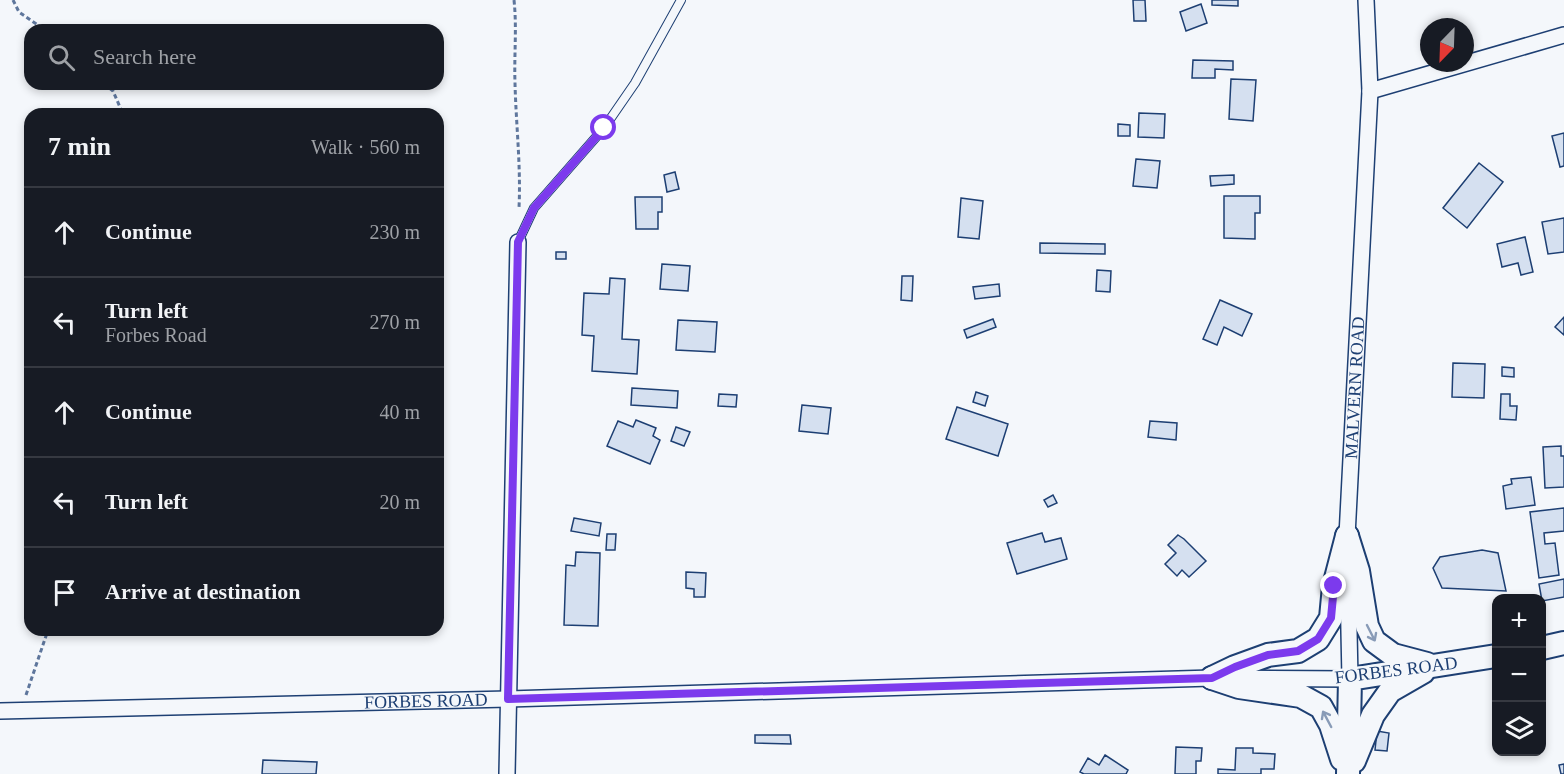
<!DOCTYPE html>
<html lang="en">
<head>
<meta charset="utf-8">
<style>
	:root { --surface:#171b24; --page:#242831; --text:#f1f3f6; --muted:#9ea1a6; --line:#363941 }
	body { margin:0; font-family:"Times New Roman",serif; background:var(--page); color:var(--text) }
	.controls { position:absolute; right:18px; bottom:18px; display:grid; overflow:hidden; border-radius:12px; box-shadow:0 3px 9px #0003 }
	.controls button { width:54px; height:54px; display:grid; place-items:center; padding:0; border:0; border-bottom:2px solid var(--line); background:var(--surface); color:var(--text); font:30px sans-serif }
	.compass { position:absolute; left:1420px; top:18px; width:54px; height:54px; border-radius:50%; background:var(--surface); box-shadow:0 3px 9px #0003; rotate:203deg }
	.stop { position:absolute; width:18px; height:18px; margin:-14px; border:4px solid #7c3aed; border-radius:50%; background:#fff }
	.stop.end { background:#7c3aed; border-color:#fff; box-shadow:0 2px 6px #0008 }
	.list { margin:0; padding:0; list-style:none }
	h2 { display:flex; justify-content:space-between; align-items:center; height:78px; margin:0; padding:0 24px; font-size:26px }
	h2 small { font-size:20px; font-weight:400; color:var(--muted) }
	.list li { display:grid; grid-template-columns:39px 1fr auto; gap:18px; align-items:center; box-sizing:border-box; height:90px; padding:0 24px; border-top:2px solid var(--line) }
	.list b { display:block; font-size:22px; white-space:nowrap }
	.list p { margin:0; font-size:20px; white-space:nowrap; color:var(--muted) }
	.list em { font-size:20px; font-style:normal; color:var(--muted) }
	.icon { flex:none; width:33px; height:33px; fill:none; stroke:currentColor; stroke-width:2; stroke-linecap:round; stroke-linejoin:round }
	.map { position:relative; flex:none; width:1564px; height:774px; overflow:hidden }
	.search { position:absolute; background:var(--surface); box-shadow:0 3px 9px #0003; left:24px; top:24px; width:420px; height:66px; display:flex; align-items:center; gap:15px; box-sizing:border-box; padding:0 21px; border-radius:18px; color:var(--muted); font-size:22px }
	.panel { position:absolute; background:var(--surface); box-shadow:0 3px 9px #0003; left:24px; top:108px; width:420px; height:528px; border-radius:18px }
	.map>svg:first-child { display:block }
	.building { fill:#d5e0f0; stroke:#1d3f73; stroke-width:1.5 }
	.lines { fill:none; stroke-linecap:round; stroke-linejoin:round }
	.service-casing { stroke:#1d3f73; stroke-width:10 }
	.minor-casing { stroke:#1d3f73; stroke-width:18 }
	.secondary-casing { stroke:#1d3f73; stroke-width:26 }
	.path { stroke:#5e769c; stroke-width:3; stroke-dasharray:4.5 3; stroke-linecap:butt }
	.service { stroke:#f4f7fb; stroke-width:8 }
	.minor { stroke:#f4f7fb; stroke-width:15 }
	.secondary { stroke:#f4f7fb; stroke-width:22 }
	.oneway { stroke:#889bb7 }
	.route { stroke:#7c3aed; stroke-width:8 }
	.labels { text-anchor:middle; stroke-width:4.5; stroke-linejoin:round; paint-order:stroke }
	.street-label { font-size:18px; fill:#1d3f73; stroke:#f4f7fb }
</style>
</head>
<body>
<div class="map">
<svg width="1564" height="774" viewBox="0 0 1564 774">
	<rect width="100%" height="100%" fill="#f4f7fb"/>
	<!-- building -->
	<g class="building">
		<polygon points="1133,0 1145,0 1146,21 1134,21"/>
		<polygon points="1212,0 1238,0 1238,6 1212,5"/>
		<polygon points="1201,4 1207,23 1186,31 1180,12"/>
		<polygon points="1193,60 1233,61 1233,70 1215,69 1215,78 1192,78"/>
		<polygon points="1231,79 1256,80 1253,121 1229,119"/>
		<polygon points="1139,113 1165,114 1164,138 1138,137"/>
		<polygon points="1118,124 1130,125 1130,136 1118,136"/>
		<polygon points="1564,133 1564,166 1560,167 1552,136"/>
		<polygon points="1136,159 1160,161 1157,188 1133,186"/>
		<polygon points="1479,163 1503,182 1467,228 1443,208"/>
		<polygon points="675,172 679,189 667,192 664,175"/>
		<polygon points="1234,175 1234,184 1211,186 1210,176"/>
		<polygon points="1224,196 1260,196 1260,213 1255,213 1255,239 1224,238"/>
		<polygon points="635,197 662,197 662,212 658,212 658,229 636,229"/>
		<polygon points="961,198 983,201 979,239 958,237"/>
		<polygon points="1564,218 1564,252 1548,254 1542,222"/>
		<polygon points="1525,237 1533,272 1521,275 1518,263 1502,267 1497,244"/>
		<polygon points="1040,243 1105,244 1105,254 1040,253"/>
		<rect x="556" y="252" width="10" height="7"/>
		<polygon points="662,264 690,266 688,291 660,289"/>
		<polygon points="1097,270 1111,271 1110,292 1096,291"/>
		<polygon points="902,276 913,276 912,301 901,300"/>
		<polygon points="610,278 625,279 622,339 639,340 637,374 592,371 594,336 582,335 584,293 609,294"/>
		<polygon points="999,284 1000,296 975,299 973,287"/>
		<polygon points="1220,300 1252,314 1242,336 1224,327 1217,345 1203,339"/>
		<polygon points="1564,317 1564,335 1555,327"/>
		<polygon points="993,319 996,327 967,338 964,330"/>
		<polygon points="678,320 717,322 715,352 676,350"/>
		<polygon points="1453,363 1485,364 1484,398 1452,397"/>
		<polygon points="1502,367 1514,368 1514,377 1502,376"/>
		<polygon points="632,388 678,391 677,408 631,405"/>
		<polygon points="976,392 988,396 985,406 973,402"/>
		<polygon points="719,394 737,395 736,407 718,406"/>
		<polygon points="1501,394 1510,394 1510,406 1517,406 1516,420 1500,419"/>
		<polygon points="802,405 831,408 828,434 799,431"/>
		<polygon points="957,407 1008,424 998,456 946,439"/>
		<polygon points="636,420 656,428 653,436 660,440 650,464 607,446 618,421 633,427"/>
		<polygon points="1150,421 1177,423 1176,440 1148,437"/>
		<polygon points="676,427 690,432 684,446 671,441"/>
		<polygon points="28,430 30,431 30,449 25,448"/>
		<polygon points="1561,446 1561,456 1564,456 1564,487 1545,488 1543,447"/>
		<polygon points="1531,477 1535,505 1506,509 1503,486 1512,484 1511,479"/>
		<polygon points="1053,495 1057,503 1048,507 1044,500"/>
		<polygon points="1564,508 1564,531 1544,533 1545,544 1555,543 1559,575 1539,578 1530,512"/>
		<polygon points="574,518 601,523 599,536 571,531"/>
		<polygon points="1042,533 1045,542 1061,538 1067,559 1017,574 1007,543"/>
		<polygon points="607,534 616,534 615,550 606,550"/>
		<polygon points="1178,535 1184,539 1206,561 1189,577 1182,570 1177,576 1165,564 1176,553 1168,545"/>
		<polygon points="1482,550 1498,553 1506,591 1442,588 1433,568 1440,557"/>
		<polygon points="576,552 600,553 598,626 564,625 566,565 575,566"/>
		<polygon points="686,572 706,573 705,597 694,597 694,589 686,588"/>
		<polygon points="1564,579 1564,597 1542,601 1539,584"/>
		<polygon points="1377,731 1389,733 1387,751 1375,750"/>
		<polygon points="755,735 790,735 791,744 755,743"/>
		<polygon points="1176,747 1202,748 1201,761 1196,761 1196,774 1175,774"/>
		<polygon points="1236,748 1253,748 1253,753 1275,754 1274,769 1261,769 1261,774 1218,774 1218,769 1235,770"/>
		<polygon points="1105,755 1128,770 1126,774 1084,774 1080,772 1088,758 1099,765"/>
		<polygon points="263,760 317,762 316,774 262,774"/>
		<polygon points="1564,764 1564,774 1561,774 1559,765"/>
	</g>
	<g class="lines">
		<!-- service casing -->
		<g class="service-casing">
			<polyline id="service" points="518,242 534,208 604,128 635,83 681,0"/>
		</g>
		<!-- minor casing -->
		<g class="minor-casing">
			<g id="minor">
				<polyline points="1370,91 1564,35"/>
				<path id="s1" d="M0,711L508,699L1212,678L1350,679L1347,536L1370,91L1366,0"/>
				<polyline points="507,774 518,242"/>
			</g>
		</g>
		<!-- secondary casing -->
		<g class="secondary-casing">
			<g id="secondary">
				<polyline points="1347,536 1358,571 1367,626 1374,641 1393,655 1427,664"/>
				<polyline points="1542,648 1564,643"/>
				<polyline points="1212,678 1235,667 1268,655 1298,651 1318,639 1331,618 1334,586 1347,536"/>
				<polyline points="1212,678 1239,687 1301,696 1321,707 1331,725 1342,759"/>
				<polyline points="1354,761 1373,715 1390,691 1423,672"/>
				<polyline points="1348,774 1350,679 1496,656"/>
			</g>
		</g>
		<!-- path -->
		<g class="path">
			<polyline points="13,0 19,12 45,30"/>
			<path d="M514,0C517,28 514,55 515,83C516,125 521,166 519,208"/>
			<polyline points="104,84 113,91 123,114"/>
			<polyline points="26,695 48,630"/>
		</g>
		<!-- service -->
		<use href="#service" class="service"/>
		<!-- minor -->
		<use href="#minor" class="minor"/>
		<!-- secondary -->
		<use href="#secondary" class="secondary"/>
	</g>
	<!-- one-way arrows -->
	<defs><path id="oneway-shaft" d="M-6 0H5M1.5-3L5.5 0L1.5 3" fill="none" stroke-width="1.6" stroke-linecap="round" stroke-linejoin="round" transform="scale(1.5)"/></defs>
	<g class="oneway">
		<use href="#oneway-shaft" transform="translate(1371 633) rotate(63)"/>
		<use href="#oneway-shaft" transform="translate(1327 719) rotate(-118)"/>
	</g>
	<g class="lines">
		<!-- route -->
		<polyline class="route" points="604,128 534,208 518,242 508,699 1212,678 1235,667 1268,655 1298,651 1318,639 1331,618 1334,586"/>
	</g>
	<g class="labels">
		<!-- street labels -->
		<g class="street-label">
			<text dy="6" stroke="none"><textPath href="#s1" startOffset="1642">MALVERN ROAD</textPath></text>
			<text transform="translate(1396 670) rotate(-7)" y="6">FORBES ROAD</text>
			<text dy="6" stroke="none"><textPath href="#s1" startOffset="426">FORBES ROAD</textPath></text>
		</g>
	</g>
</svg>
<div class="controls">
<button>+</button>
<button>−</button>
<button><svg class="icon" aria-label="layers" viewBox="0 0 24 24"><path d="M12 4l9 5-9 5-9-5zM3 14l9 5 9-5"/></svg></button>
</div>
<svg class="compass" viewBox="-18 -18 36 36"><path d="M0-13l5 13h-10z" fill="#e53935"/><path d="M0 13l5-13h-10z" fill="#9ea1a6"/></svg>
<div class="stop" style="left:604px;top:128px"></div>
<div class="stop end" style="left:1334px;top:586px"></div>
<div class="search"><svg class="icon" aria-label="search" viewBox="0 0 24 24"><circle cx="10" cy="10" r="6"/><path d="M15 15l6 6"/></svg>Search here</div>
<section class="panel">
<h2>7 min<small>Walk · 560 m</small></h2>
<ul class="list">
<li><svg class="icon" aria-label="ahead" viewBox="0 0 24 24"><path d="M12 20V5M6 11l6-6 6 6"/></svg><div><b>Continue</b></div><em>230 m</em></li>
<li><svg class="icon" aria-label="left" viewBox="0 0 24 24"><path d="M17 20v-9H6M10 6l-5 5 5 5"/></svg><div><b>Turn left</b><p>Forbes Road</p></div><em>270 m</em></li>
<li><svg class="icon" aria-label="ahead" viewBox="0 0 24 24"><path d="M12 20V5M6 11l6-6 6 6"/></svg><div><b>Continue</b></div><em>40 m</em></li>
<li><svg class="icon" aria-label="left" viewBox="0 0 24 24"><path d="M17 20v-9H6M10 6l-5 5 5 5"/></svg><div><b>Turn left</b></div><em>20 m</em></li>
<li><svg class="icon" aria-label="arrive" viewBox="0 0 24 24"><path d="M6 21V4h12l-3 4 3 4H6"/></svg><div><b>Arrive at destination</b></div></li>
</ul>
</section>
</div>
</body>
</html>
